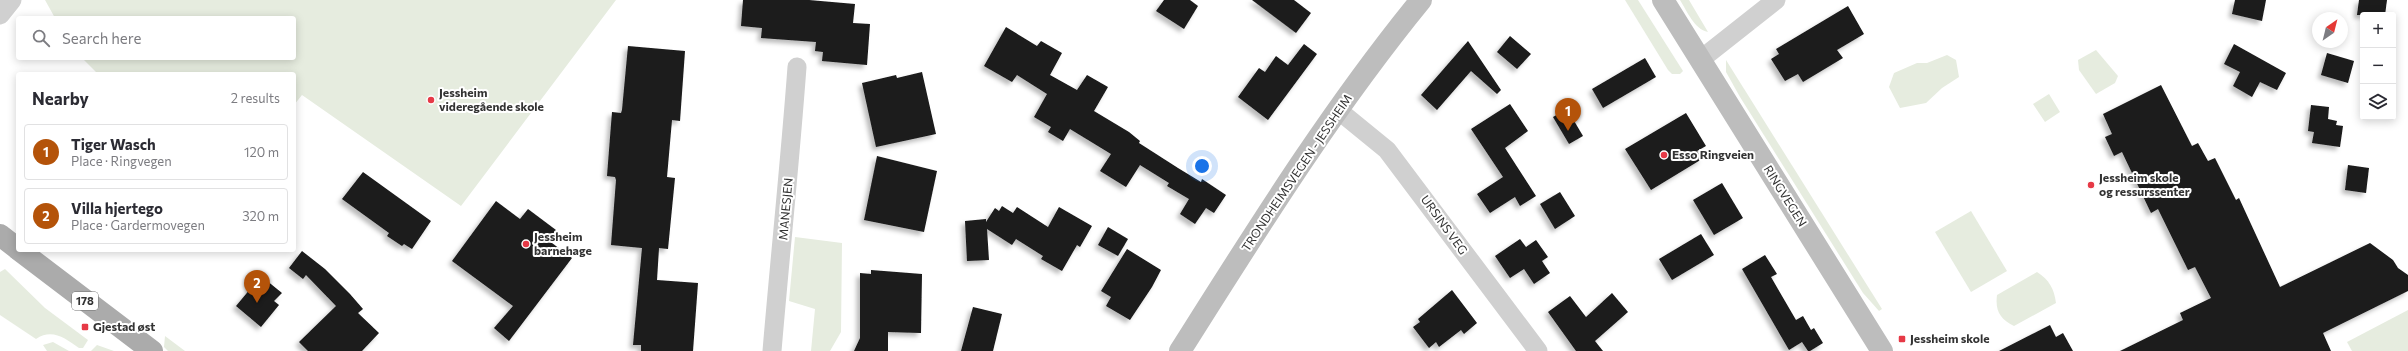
<!DOCTYPE html>
<html lang="en">
<head>
<meta charset="utf-8">
<style>
	:root { --surface:#fff; --page:#f2f2f3; --text:#2b2b33; --muted:#7c7c81; --line:#e1e1e2; --accent:#b45309 }
	body { margin:0; font-family:Commissioner,sans-serif; background:var(--page); color:var(--text) }
	.controls { position:absolute; right:12px; top:12px; display:grid; overflow:hidden; border-radius:4px; box-shadow:0 2px 10px #0003 }
	.controls button { width:36px; height:36px; display:grid; place-items:center; padding:0; border:0; border-bottom:1px solid var(--line); background:var(--surface); color:var(--text); font:20px sans-serif }
	.compass { position:absolute; left:2312px; top:12px; width:36px; height:36px; border-radius:50%; background:var(--surface); box-shadow:0 2px 10px #0003; rotate:35deg }
	.you { position:absolute; left:1202px; top:166px; width:14px; height:14px; margin:-10px; border:3px solid #fff; border-radius:50%; background:#1a73e8; box-shadow:0 0 0 6px #1a73e833 }
	.badge { display:grid; place-items:center; width:26px; height:26px; border-radius:50%; background:var(--accent); color:#fff; font-size:13px; font-weight:700 }
	.pin { position:absolute; translate:-50% -33px; filter:drop-shadow(0 1px 2px #0008) }
	.pin::after { content:''; position:absolute; top:21px; width:14px; height:12px; background:inherit; clip-path:polygon(0 0,100% 0,50% 100%) }
	.list { margin:0; padding:0; list-style:none }
	h2 { display:flex; justify-content:space-between; align-items:center; height:52px; margin:0; padding:0 16px; font-size:17px }
	h2 small { font-size:13px; font-weight:400; color:var(--muted) }
	.list li { display:grid; grid-template-columns:26px 1fr auto; gap:12px; align-items:center; box-sizing:border-box; height:56px; margin:0 8px 8px; padding:0 8px; border:1px solid var(--line); border-radius:4px }
	.list b { display:block; font-size:15px; white-space:nowrap }
	.list p { margin:0; font-size:13px; white-space:nowrap; color:var(--muted) }
	.list em { font-size:13px; font-style:normal; color:var(--muted) }
	.icon { flex:none; width:22px; height:22px; fill:none; stroke:currentColor; stroke-width:2; stroke-linecap:round; stroke-linejoin:round }
	.map { position:relative; flex:none; width:2408px; height:351px; overflow:hidden }
	.search { position:absolute; background:var(--surface); box-shadow:0 2px 10px #0003; left:16px; top:16px; width:280px; height:44px; display:flex; align-items:center; gap:10px; box-sizing:border-box; padding:0 14px; border-radius:4px; color:var(--muted); font-size:15px }
	.panel { position:absolute; background:var(--surface); box-shadow:0 2px 10px #0003; left:16px; top:72px; width:280px; height:180px; border-radius:4px }
	.map>svg:first-child { display:block }
	.green { fill:#e6ecdf }
	.building { fill:#1a1a1a; filter:url(#shadow) }
	.lines { fill:none; stroke-linecap:round; stroke-linejoin:round }
	.minor { stroke:#d0d0d0; stroke-width:19 }
	.secondary { stroke:#bdbdbd; stroke-width:22 }
	.primary { stroke:#ababab; stroke-width:22 }
	.poi-dot { fill:#e63946; stroke:#fff; stroke-width:1.5 }
	.labels { text-anchor:middle; stroke-width:4; stroke-linejoin:round; paint-order:stroke }
	.shield { fill:#fff; stroke:#707070; stroke-width:1 }
	.shield-label { font-size:11px; font-weight:bold; fill:#333 }
	.poi-label { font-size:12px; font-weight:bold; fill:#333; stroke:#fff; text-anchor:start }
	.street-label { font-size:12px; fill:#333; stroke:#fff }
</style>
</head>
<body>
<div class="map">
<svg width="2408" height="351" viewBox="0 0 2408 351">
	<defs>
		<filter id="shadow"><feDropShadow dx="-3.5" dy="3.5" stdDeviation="2" flood-color="#0004"/></filter>
	</defs>
	<rect width="100%" height="100%" fill="#fff"/>
	<!-- green -->
	<g class="green">
		<polygon points="45,0 616,0 461,206 302,95 294,105 294,74 98,74 82,58 294,58 294,18 55,18"/>
		<polygon points="1625,0 1638,0 1683,71 1680,74 1672,74 1668,70"/>
		<path d="M1680,0H1689L1708,32C1694,29 1687,11 1680,0Z"/>
		<polygon points="2096,50 2118,76 2115,83 2096,94 2079,70 2078,60"/>
		<polygon points="1947,55 1956,60 1959,77 1942,88 1926,103 1900,108 1889,87 1894,73 1917,63 1927,63"/>
		<polygon points="1726,60 1882,309 1879,311 1863,293 1740,97 1726,72"/>
		<polygon points="2049,94 2060,112 2045,122 2033,104"/>
		<polygon points="1971,211 2007,271 1971,292 1935,232"/>
		<polygon points="795,237 842,243 841,332 830,351 811,351 815,309 789,301"/>
		<path d="M5,269L45,308L88,340L83,348H79C65,338 52,328 36,339L0,315V272Z"/>
		<path d="M2037,272C2049,280 2054,288 2056,303L2014,326C2000,319 1995,311 1997,295Z"/>
		<polygon points="2408,310 2408,351 2352,351 2347,342"/>
		<polygon points="165,336 185,351 168,351 164,347"/>
		<polygon points="53,342 69,351 47,351 43,345"/>
		<polygon points="97,345 114,351 91,351"/>
	</g>
	<!-- building -->
	<g class="building">
		<polygon points="743,0 809,0 855,4 853,23 870,24 867,65 822,61 823,52 815,51 816,42 761,38 762,28 741,26"/>
		<polygon points="1164,0 1190,0 1198,6 1184,29 1156,11"/>
		<polygon points="1252,0 1294,0 1311,13 1296,33"/>
		<polygon points="2235,0 2266,0 2262,21 2232,14"/>
		<polygon points="2359,0 2387,0 2385,15 2357,15"/>
		<polygon points="1848,6 1864,34 1837,50 1843,58 1803,82 1798,74 1785,81 1771,59 1779,54 1776,49"/>
		<polygon points="1006,27 1037,46 1041,41 1062,53 1050,75 1077,90 1087,75 1108,87 1094,111 1129,132 1140,141 1139,143 1178,168 1201,182 1202,179 1226,195 1214,213 1206,208 1195,224 1180,214 1189,199 1167,186 1169,183 1140,165 1126,187 1100,171 1111,154 1070,129 1063,141 1048,132 1051,127 1034,117 1047,94 1017,75 1012,82 984,66"/>
		<polygon points="1510,36 1531,54 1517,69 1497,52"/>
		<polygon points="1468,41 1501,90 1497,94 1471,71 1437,110 1421,95"/>
		<polygon points="1304,44 1317,54 1268,120 1238,97 1259,68 1265,72 1276,56 1288,65"/>
		<polygon points="2234,44 2286,73 2277,90 2260,82 2252,97 2233,86 2240,72 2224,64"/>
		<polygon points="628,46 685,51 680,121 672,120 667,177 675,178 668,249 659,248 657,280 698,283 693,351 641,351 641,345 633,345 642,248 611,245 616,180 615,177 607,176 612,112 621,113 622,110"/>
		<polygon points="2327,53 2354,61 2348,83 2321,75"/>
		<polygon points="1645,58 1656,77 1603,108 1592,89"/>
		<polygon points="922,72 936,134 876,147 862,83 896,75 897,78"/>
		<polygon points="2161,85 2192,146 2198,143 2208,161 2215,158 2236,200 2239,198 2280,287 2370,243 2393,260 2398,268 2408,275 2408,291 2323,333 2331,351 2120,351 2183,320 2180,313 2211,298 2195,267 2188,270 2158,209 2151,213 2122,152 2114,156 2105,137 2112,134 2103,114"/>
		<polygon points="1510,104 1528,131 1505,148 1536,196 1520,206 1515,197 1490,213 1477,194 1503,177 1471,129"/>
		<polygon points="2311,105 2329,107 2328,119 2337,121 2336,125 2343,126 2340,147 2312,143 2314,132 2308,131"/>
		<polygon points="1567,109 1583,136 1569,144 1553,117"/>
		<polygon points="1686,113 1706,146 1697,151 1702,159 1651,190 1625,149"/>
		<polygon points="877,156 937,171 924,232 864,220"/>
		<polygon points="2348,165 2369,168 2366,193 2345,190"/>
		<polygon points="363,172 431,221 412,249 404,244 402,246 387,236 389,233 342,199"/>
		<polygon points="1722,183 1743,218 1714,235 1693,200"/>
		<polygon points="1560,192 1575,216 1555,229 1540,204"/>
		<polygon points="496,201 520,219 528,209 556,230 548,240 572,258 509,341 494,328 513,306 452,261"/>
		<polygon points="1002,206 1013,213 1017,207 1048,227 1059,207 1092,226 1080,247 1077,245 1062,271 1041,259 1043,256 1016,239 1012,245 987,229 989,260 967,261 965,221 986,219 986,222 995,208 999,211"/>
		<polygon points="1108,227 1128,239 1118,256 1098,245"/>
		<polygon points="1701,234 1714,255 1672,280 1659,259"/>
		<polygon points="1520,239 1526,247 1536,240 1548,257 1542,261 1550,273 1534,284 1524,269 1510,278 1495,256"/>
		<polygon points="1127,249 1161,270 1152,287 1130,320 1106,306 1111,297 1101,291"/>
		<polygon points="302,251 325,269 350,294 363,309 358,313 379,333 362,351 308,351 299,342 336,306 306,275 303,279 289,268"/>
		<polygon points="1765,255 1777,274 1771,277 1796,320 1803,316 1811,330 1814,328 1823,343 1810,351 1808,351 1802,342 1789,350 1742,269"/>
		<polygon points="871,270 922,274 921,333 888,332 888,351 854,351 860,338 860,273 871,274"/>
		<polygon points="261,276 282,293 274,301 279,305 261,327 236,306"/>
		<polygon points="1452,290 1477,323 1464,334 1461,330 1439,347 1436,342 1429,348 1413,327 1420,322 1418,319"/>
		<polygon points="1612,293 1628,312 1595,341 1603,351 1576,351 1548,312 1570,296 1586,317"/>
		<polygon points="973,307 1002,314 993,351 961,351"/>
		<polygon points="2050,325 2056,337 2063,333 2073,351 1999,351"/>
	</g>
	<g class="lines">
		<!-- minor -->
		<g class="minor">
			<polyline points="0,15 12,0"/>
			<polyline points="1700,60 1776,0"/>
			<polyline points="1338,110 1387,150 1538,351"/>
			<path d="M772,351C780,256 790,162 797,67"/>
		</g>
		<!-- secondary -->
		<g class="secondary">
			<polyline points="1663,0 1882,351"/>
			<path d="M1180,351C1256,231 1331,110 1421,0"/>
		</g>
		<!-- primary -->
		<g class="primary">
			<polyline points="0,235 18,249"/>
			<polyline points="19,250 152,351"/>
		</g>
	</g>
	<!-- markers -->
	<g class="poi-dot">
		<circle cx="431" cy="100" r="4"/>
		<circle cx="1664" cy="155" r="4"/>
		<circle cx="2091" cy="185" r="4"/>
		<circle cx="526" cy="244" r="4"/>
		<rect x="81" y="323" width="8" height="8" rx="2"/>
		<rect x="1898" y="335" width="8" height="8" rx="2"/>
	</g>
	<g class="labels">
		<!-- shield labels -->
		<rect class="shield" x="72" y="292" width="26" height="18" rx="3"/>
		<g class="shield-label">
			<text x="85" y="305">178</text>
		</g>
		<!-- poi labels -->
		<g class="poi-label">
			<text x="439" y="97">Jessheim<tspan x="439" dy="14">videregående skole</tspan></text>
			<text x="1672" y="159">Esso Ringveien</text>
			<text x="2099" y="182">Jessheim skole<tspan x="2099" dy="14">og ressurssenter</tspan></text>
			<text x="534" y="241">Jessheim<tspan x="534" dy="14">barnehage</tspan></text>
			<text x="93" y="331">Gjestad øst</text>
			<text x="1910" y="343">Jessheim skole</text>
		</g>
		<!-- street labels -->
		<g class="street-label">
			<text transform="translate(1297 173) rotate(-56)" y="4">TRONDHEIMSVEGEN - JESSHEIM</text>
			<text transform="translate(1785 196) rotate(58)" y="4">RINGVEGEN</text>
			<text transform="translate(786 209) rotate(-85)" y="4">MANESJEN</text>
			<text transform="translate(1444 225) rotate(54)" y="4">URSINS VEG</text>
		</g>
	</g>
</svg>
<div class="controls">
<button>+</button>
<button>−</button>
<button><svg class="icon" aria-label="layers" viewBox="0 0 24 24"><path d="M12 4l9 5-9 5-9-5zM3 14l9 5 9-5"/></svg></button>
</div>
<svg class="compass" viewBox="-18 -18 36 36"><path d="M0-13l5 13h-10z" fill="#e53935"/><path d="M0 13l5-13h-10z" fill="#7c7c81"/></svg>
<div class="you"></div>
<div class="pin badge" style="left:1568px;top:131px">1</div>
<div class="pin badge" style="left:257px;top:303px">2</div>
<div class="search"><svg class="icon" aria-label="search" viewBox="0 0 24 24"><circle cx="10" cy="10" r="6"/><path d="M15 15l6 6"/></svg>Search here</div>
<section class="panel">
<h2>Nearby<small>2 results</small></h2>
<ul class="list">
<li><span class="badge">1</span><div><b>Tiger Wasch</b><p>Place · Ringvegen</p></div><em>120 m</em></li>
<li><span class="badge">2</span><div><b>Villa hjertego</b><p>Place · Gardermovegen</p></div><em>320 m</em></li>
</ul>
</section>
</div>
</body>
</html>
